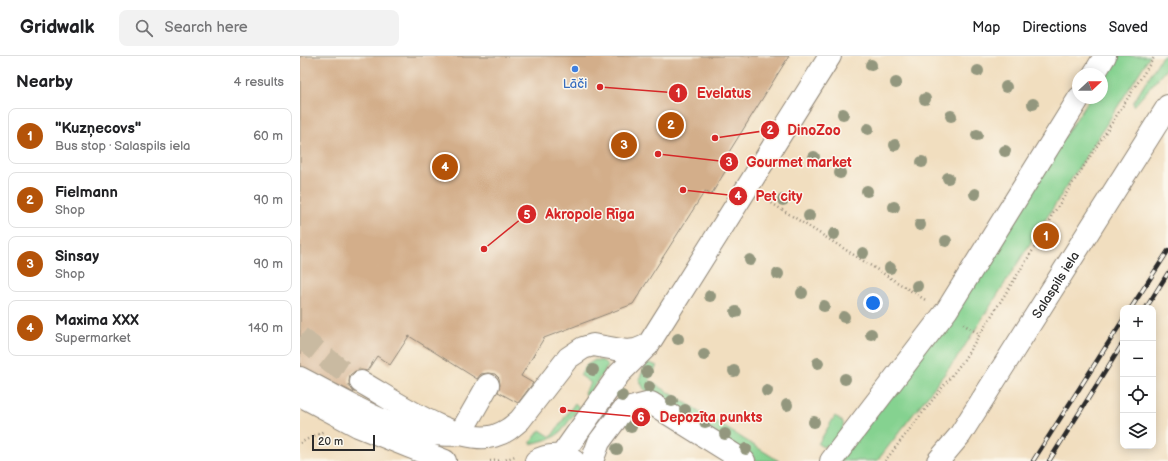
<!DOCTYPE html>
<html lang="en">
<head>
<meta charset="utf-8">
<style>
	:root { --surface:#fff; --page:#f2f2f2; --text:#202124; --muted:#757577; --line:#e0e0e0; --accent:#b45309 }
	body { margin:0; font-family:"Balsamiq Sans",sans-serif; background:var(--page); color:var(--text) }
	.controls { position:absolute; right:12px; bottom:12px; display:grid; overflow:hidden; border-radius:8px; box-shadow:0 2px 10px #0003 }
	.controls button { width:36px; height:36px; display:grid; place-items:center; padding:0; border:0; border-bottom:1px solid var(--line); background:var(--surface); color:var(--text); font:20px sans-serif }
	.compass { position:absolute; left:772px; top:12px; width:36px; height:36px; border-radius:50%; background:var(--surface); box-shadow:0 2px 10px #0003; rotate:68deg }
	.scale { position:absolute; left:12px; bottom:10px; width:63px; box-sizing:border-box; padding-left:4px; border:2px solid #2b2b2b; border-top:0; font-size:11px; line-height:14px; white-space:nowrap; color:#2b2b2b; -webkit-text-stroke:3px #fbf7ec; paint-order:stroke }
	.you { position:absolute; left:573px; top:247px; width:14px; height:14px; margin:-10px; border:3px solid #fff; border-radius:50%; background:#1a73e8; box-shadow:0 0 0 6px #1a73e833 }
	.badge { display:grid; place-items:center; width:26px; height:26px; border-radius:50%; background:var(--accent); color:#fff; font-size:13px; font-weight:700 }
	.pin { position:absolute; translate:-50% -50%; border:2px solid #fff; box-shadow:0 1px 4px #0006 }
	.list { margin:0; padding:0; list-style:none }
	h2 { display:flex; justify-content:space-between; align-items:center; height:52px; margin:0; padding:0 16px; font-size:17px }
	h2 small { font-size:13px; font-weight:400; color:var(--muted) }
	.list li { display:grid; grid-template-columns:26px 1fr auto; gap:12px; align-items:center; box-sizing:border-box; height:56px; margin:0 8px 8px; padding:0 8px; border:1px solid var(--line); border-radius:8px }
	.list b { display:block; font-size:15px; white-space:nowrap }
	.list p { margin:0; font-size:13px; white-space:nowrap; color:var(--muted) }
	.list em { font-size:13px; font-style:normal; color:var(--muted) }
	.icon { flex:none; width:22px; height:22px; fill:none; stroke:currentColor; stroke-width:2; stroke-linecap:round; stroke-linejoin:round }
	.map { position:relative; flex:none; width:868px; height:405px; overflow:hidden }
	header { display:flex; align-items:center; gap:24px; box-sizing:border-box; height:56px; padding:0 20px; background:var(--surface); border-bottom:1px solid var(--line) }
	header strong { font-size:19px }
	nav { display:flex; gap:22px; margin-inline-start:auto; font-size:14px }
	.search { width:280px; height:36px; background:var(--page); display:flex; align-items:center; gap:10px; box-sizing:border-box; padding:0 14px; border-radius:8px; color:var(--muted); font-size:15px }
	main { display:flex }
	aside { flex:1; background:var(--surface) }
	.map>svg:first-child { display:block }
	.green { fill:#85d290; stroke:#587e5e }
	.building { fill:#d3ae8a }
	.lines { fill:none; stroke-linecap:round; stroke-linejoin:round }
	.minor-tunnel { stroke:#c9baa1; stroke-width:22; stroke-dasharray:22 11; stroke-linecap:butt }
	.minor-casing { stroke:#8e8475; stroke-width:24 }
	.path { stroke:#8e8475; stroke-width:2.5; stroke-dasharray:1 3; stroke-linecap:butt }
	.minor { stroke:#fff; stroke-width:22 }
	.rail-casing { stroke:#2b2b2b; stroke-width:4.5 }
	.rail { stroke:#fbf7ec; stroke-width:3; stroke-dasharray:9; stroke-linecap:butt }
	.tree { fill:#93977e }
	.shop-dot { fill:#3f7fe0; stroke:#fbf7ec; stroke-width:1.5 }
	.labels { text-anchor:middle; stroke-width:3; stroke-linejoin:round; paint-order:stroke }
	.shop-label { font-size:13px; fill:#366cbe; stroke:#fbf7ec }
	.street-label { font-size:13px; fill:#2b2b2b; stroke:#fbf7ec }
	.leader { fill:none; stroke:#d62828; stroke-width:1.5 }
	.callout-dot { fill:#d62828; stroke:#fbf7ec; stroke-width:1.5 }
	.mark-label { font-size:12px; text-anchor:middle; font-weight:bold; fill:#fff }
	.callout-label { font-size:14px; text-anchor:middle; font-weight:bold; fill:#d62828; stroke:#fbf7ec; stroke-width:3; stroke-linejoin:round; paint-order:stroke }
</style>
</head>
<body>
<header>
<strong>Gridwalk</strong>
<div class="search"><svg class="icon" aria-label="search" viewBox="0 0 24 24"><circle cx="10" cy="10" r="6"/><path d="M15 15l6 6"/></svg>Search here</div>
<nav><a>Map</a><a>Directions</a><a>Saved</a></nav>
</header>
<main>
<aside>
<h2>Nearby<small>4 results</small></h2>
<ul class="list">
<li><span class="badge">1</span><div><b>&quot;Kuzņecovs&quot;</b><p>Bus stop · Salaspils iela</p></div><em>60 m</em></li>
<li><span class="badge">2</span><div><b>Fielmann</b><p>Shop</p></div><em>90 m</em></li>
<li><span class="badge">3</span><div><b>Sinsay</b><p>Shop</p></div><em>90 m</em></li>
<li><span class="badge">4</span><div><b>Maxima XXX</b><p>Supermarket</p></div><em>140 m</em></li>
</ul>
</aside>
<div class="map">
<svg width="868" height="405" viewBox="0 0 868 405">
	<rect width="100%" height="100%" fill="#fbf7ec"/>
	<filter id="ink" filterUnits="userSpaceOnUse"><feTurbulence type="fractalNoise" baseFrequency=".025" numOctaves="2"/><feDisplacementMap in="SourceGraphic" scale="8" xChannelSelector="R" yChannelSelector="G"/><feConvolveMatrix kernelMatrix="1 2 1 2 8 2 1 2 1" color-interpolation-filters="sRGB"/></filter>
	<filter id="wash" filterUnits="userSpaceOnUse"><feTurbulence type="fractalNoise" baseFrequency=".012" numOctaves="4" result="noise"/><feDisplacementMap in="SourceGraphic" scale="16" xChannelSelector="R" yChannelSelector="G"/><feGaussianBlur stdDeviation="0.9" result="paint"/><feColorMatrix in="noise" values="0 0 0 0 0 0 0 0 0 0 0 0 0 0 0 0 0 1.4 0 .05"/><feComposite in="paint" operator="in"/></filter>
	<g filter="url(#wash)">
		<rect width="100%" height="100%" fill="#f1debf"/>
		<!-- green -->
		<g class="green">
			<polygon points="818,0 850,0 659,299 577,405 539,405 611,313 790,42 802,42 802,24"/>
			<polygon points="862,0 868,0 868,11 834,50 833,47"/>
			<polygon points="295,304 303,305 308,310 287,340 284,337 291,327 280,319 287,309"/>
			<polygon points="347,307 350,307 357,310 349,324 479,405 457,405 344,333 339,323"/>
			<polygon points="275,347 279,351 261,376 252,382 231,388 231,386 240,374 251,381"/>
			<path d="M535,360L543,366C545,375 532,388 523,391L518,388Z"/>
		</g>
		<g id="blocks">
			<!-- building -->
			<polygon class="building" points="0,0 489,0 429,96 435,99 411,139 405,135 333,248 244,282 221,320 233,327 218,347 198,336 200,329 199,322 195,318 188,317 181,318 177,323 109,280 90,309 77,300 67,315 61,314 55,315 50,319 49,326 54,337 0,310"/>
		</g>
	</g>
	<g filter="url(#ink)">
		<use href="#blocks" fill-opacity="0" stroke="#8e8475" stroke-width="1"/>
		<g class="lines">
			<!-- minor-tunnel -->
			<polyline class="minor-tunnel" points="0,281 40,313 61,326"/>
			<!-- minor casing -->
			<g class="minor-casing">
				<g id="minor">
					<polyline points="794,18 805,0"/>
					<path d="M0,322C49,347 103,385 160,378L188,329"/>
					<path d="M61,326C93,344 157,390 194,380C205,377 212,371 220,364L268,302L283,292L293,289L327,295L336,294L348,289"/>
					<polyline points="0,339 58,370 145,405"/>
					<polyline points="261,400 319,318 348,289 530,0"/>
					<path d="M236,405C247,398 263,398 274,405"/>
					<polyline points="292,405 299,386 323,354 351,347 444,405"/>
					<polyline points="531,405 647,254 779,42"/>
					<path id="s1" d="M638,405L660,379L868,50"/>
				</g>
			</g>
			<!-- path -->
			<g class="path">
				<polyline points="465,143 627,245"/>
				<polyline points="663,268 679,278"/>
				<polyline points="0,387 24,375"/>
				<polyline points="190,405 205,404 215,400"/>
				<polyline points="585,405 663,305 750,167 751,161 855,0"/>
			</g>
			<!-- minor -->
			<use href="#minor" class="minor"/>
			<!-- rail casing -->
			<g class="rail-casing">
				<g id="rail">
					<polyline points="831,252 868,195"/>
					<polyline points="846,252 868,217"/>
					<polyline points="733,405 823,264"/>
					<polyline points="749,405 823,287"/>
				</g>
			</g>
			<!-- rail -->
			<use href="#rail" class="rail"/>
		</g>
		<!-- trees -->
		<g class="tree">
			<circle cx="571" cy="9" r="6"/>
			<circle cx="678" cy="15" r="6"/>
			<circle cx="596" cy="27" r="6"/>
			<circle cx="706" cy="31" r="6"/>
			<circle cx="625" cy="43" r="6"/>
			<circle cx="733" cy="48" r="6"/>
			<circle cx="543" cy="58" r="6"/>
			<circle cx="651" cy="60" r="6"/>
			<circle cx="568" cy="73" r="6"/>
			<circle cx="677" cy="79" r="6"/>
			<circle cx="595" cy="89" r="6"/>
			<circle cx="705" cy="95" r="6"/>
			<circle cx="514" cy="101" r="6"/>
			<circle cx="622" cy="106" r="6"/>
			<circle cx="540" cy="117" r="6"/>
			<circle cx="648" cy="122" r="6"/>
			<circle cx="567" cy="135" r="6"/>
			<circle cx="675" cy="138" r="6"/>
			<circle cx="483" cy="144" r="6"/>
			<circle cx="594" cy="151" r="6"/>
			<circle cx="509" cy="160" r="6"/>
			<circle cx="620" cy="169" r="6"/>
			<circle cx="534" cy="178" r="6"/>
			<circle cx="646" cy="185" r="6"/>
			<circle cx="563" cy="197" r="6"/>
			<circle cx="450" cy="204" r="6"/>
			<circle cx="590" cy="212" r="6"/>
			<circle cx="478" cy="218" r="6"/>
			<circle cx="617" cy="230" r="6"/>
			<circle cx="502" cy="237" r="6"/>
			<circle cx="410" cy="240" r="6"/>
			<circle cx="524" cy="250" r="6"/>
			<circle cx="436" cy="256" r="6"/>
			<circle cx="544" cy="261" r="6"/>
			<circle cx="571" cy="278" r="6"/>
			<circle cx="378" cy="283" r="6"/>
			<circle cx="404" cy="299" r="6"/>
			<circle cx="518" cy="307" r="6"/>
			<circle cx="293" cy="314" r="6"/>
			<circle cx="434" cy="315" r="6"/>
			<circle cx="347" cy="316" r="6"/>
			<circle cx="545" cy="323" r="6"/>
			<circle cx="349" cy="331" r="6"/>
			<circle cx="467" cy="335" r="6"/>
			<circle cx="322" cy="340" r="6"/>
			<circle cx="372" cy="345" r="6"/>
			<circle cx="487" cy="349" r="6"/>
			<circle cx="385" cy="354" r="6"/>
			<circle cx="405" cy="366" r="6"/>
			<circle cx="514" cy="366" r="6"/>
			<circle cx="331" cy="371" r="6"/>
			<circle cx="425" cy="378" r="6"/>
			<circle cx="317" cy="393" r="6"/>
			<circle cx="446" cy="393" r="6"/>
		</g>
	</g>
	<!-- markers -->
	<circle class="shop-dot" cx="275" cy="13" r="4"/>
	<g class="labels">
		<!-- shop labels -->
		<g class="shop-label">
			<text x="275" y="32">Lāči</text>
		</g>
		<!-- street labels -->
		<g class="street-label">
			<text dy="5" stroke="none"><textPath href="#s1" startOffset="212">Salaspils iela</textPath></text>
		</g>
	</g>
	<!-- callouts -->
	<path class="leader" d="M300 31L378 37M415 82L470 74M358 98L429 106M383 134L438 140M184 193L227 158M263 354L341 361"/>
	<g class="callout-dot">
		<circle cx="300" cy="31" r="4"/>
		<circle cx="415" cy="82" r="4"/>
		<circle cx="358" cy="98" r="4"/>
		<circle cx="383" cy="134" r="4"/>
		<circle cx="184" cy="193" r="4"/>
		<circle cx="263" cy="354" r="4"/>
		<circle cx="378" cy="37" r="10"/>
		<circle cx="470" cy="74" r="10"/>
		<circle cx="429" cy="106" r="10"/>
		<circle cx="438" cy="140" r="10"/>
		<circle cx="227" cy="158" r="10"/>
		<circle cx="341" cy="361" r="10"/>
	</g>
	<g class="mark-label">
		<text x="378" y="41">1</text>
		<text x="470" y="78">2</text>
		<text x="429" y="110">3</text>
		<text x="438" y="144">4</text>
		<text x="227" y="163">5</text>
		<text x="341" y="365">6</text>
	</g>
	<g class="callout-label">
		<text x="424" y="42">Evelatus</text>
		<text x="514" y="79">DinoZoo</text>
		<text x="499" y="111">Gourmet market</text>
		<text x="479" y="145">Pet city</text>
		<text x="290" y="163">Akropole Rīga</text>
		<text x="411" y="366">Depozīta punkts</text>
	</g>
</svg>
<div class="controls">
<button>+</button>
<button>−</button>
<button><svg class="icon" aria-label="locate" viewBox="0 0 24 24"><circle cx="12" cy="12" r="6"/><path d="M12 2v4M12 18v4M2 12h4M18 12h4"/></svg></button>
<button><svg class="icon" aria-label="layers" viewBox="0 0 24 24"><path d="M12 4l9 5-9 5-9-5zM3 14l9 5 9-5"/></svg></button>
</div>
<svg class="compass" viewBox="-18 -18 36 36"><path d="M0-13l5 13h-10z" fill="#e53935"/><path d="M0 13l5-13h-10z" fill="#757577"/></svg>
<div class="scale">20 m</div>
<div class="you"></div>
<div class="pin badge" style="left:746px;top:180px">1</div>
<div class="pin badge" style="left:371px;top:69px">2</div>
<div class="pin badge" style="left:324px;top:89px">3</div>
<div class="pin badge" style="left:145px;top:111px">4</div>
</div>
</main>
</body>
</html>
